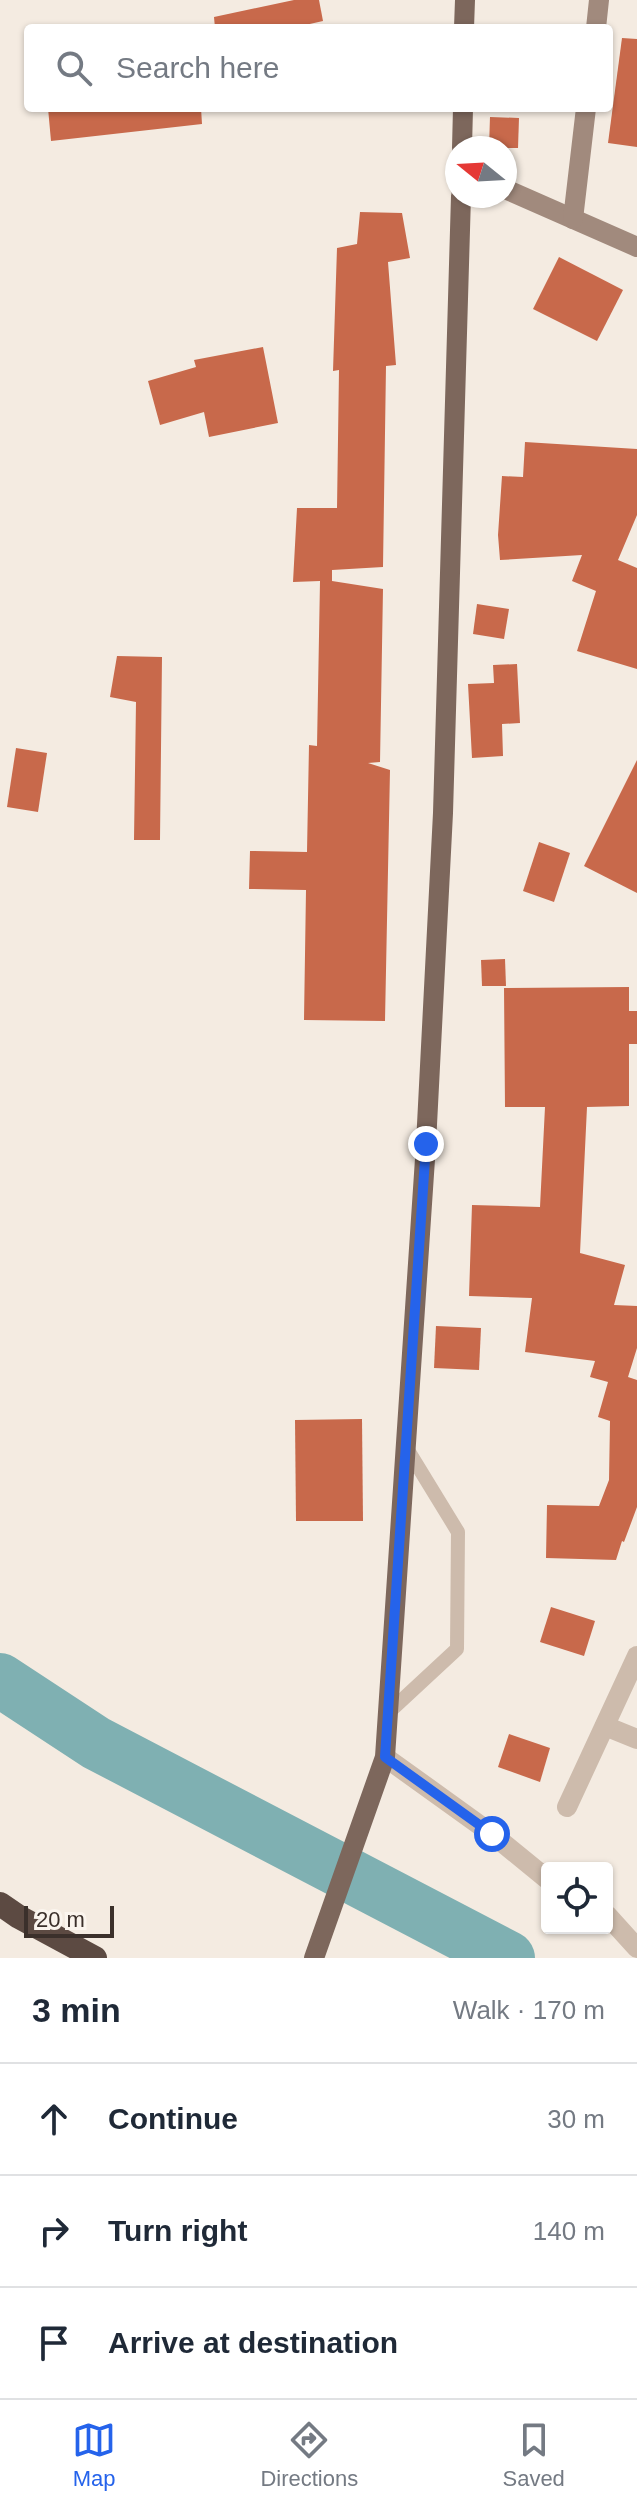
<!DOCTYPE html>
<html lang="en">
<head>
<meta charset="utf-8">
<style>
	:root { --surface:#fff; --page:#f2f2f3; --text:#1f2937; --muted:#747a83; --line:#e0e1e3; --accent:#2563eb }
	body { margin:0; font-family:Arial,sans-serif; background:var(--page); color:var(--text) }
	.controls { position:absolute; right:24px; bottom:24px; display:grid; overflow:hidden; border-radius:8px; box-shadow:0 2px 6px #0004 }
	.controls button { width:72px; height:72px; display:grid; place-items:center; padding:0; border:0; border-bottom:2px solid var(--line); background:var(--surface); color:var(--text); font:40px sans-serif }
	.compass { position:absolute; left:445px; top:136px; width:72px; height:72px; border-radius:50%; background:var(--surface); box-shadow:0 2px 6px #0004; rotate:288deg }
	.scale { position:absolute; left:24px; bottom:20px; width:90px; box-sizing:border-box; padding-left:8px; border:4px solid #3b302b; border-top:0; font-size:22px; line-height:28px; white-space:nowrap; color:#3b302b; -webkit-text-stroke:6px #fbf5ee; paint-order:stroke }
	.stop { position:absolute; width:24px; height:24px; margin:-18px; border:6px solid #2563eb; border-radius:50%; background:#fff }
	.stop.end { background:#2563eb; border-color:#fff; box-shadow:0 2px 8px #0008 }
	.list { margin:0; padding:0; list-style:none }
	h2 { display:flex; justify-content:space-between; align-items:center; height:104px; margin:0; padding:0 32px; font-size:34px }
	h2 small { font-size:26px; font-weight:400; color:var(--muted) }
	.list li { display:grid; grid-template-columns:52px 1fr auto; gap:24px; align-items:center; box-sizing:border-box; height:112px; padding:0 32px; border-top:2px solid var(--line) }
	.list b { display:block; font-size:30px; white-space:nowrap }
	.list em { font-size:26px; font-style:normal; color:var(--muted) }
	.icon { flex:none; width:44px; height:44px; fill:none; stroke:currentColor; stroke-width:2; stroke-linecap:round; stroke-linejoin:round }
	.map { position:relative; flex:none; width:637px; height:1958px; overflow:hidden }
	.search { position:absolute; background:var(--surface); box-shadow:0 2px 6px #0004; left:24px; right:24px; top:24px; height:88px; display:flex; align-items:center; gap:20px; box-sizing:border-box; padding:0 28px; border-radius:8px; color:var(--muted); font-size:30px }
	.sheet { height:440px; background:var(--surface) }
	nav { display:flex; justify-content:space-around; align-items:center; box-sizing:border-box; height:112px; border-top:2px solid var(--line); background:var(--surface); font-size:22px; color:var(--muted) }
	nav a { display:grid; justify-items:center; gap:4px }
	nav .on { color:var(--accent) }
	.map>svg:first-child { display:block }
	.lines { fill:none; stroke-linecap:round; stroke-linejoin:round }
	.river { stroke:#7fb0b2; stroke-width:54 }
	.building { fill:#c8694b }
	.lane { stroke:#cdbbac; stroke-width:14 }
	.street { stroke:#cdbbac; stroke-width:20 }
	.secondary { stroke:#a18a7d; stroke-width:20 }
	.primary { stroke:#7d675c; stroke-width:20 }
	.highway { stroke:#5c4a42; stroke-width:24 }
	.route { stroke:#2563eb; stroke-width:10 }
</style>
</head>
<body>
<div class="map">
<svg width="637" height="1958" viewBox="0 0 637 1958">
	<rect width="100%" height="100%" fill="#f4ebe1"/>
	<g class="lines">
		<!-- river -->
		<polyline class="river" points="0,1680 96,1743 508,1958"/>
	</g>
	<!-- building -->
	<g class="building">
		<polygon points="294,0 319,0 323,21 292,28 215,28 214,17"/>
		<polygon points="622,38 637,39 637,147 608,143"/>
		<polygon points="48,108 201,108 202,124 51,141"/>
		<polygon points="490,117 519,118 518,148 489,148"/>
		<polygon points="360,212 402,213 410,258 388,262 396,365 386,366 383,567 332,570 332,581 383,589 380,762 368,763 390,770 385,1021 304,1020 306,890 249,889 250,851 307,852 309,745 317,746 320,581 293,582 297,508 337,508 339,370 333,371 337,248 357,244"/>
		<polygon points="559,257 623,290 597,341 533,309"/>
		<polygon points="263,347 278,423 209,437 204,412 160,425 148,381 196,367 194,360"/>
		<polygon points="525,442 637,449 637,515 618,560 637,568 637,669 577,651 596,591 572,581 582,555 500,560 498,535 502,476 523,477"/>
		<polygon points="477,604 509,609 504,639 473,634"/>
		<polygon points="117,656 162,657 160,840 134,840 136,702 110,697"/>
		<polygon points="517,664 520,723 502,724 503,756 472,758 468,684 494,683 493,665"/>
		<polygon points="16,748 47,753 38,812 7,807"/>
		<polygon points="637,760 637,893 584,866"/>
		<polygon points="539,842 570,853 554,902 523,891"/>
		<polygon points="505,959 506,986 482,986 481,960"/>
		<polygon points="629,987 629,1011 637,1011 637,1044 629,1044 629,1106 587,1107 580,1253 625,1265 614,1305 637,1306 637,1348 628,1377 637,1380 637,1507 624,1542 622,1541 616,1560 546,1558 547,1505 599,1506 609,1480 610,1421 598,1417 608,1382 590,1377 595,1361 525,1352 532,1298 469,1296 472,1205 540,1207 545,1107 505,1107 504,988"/>
		<polygon points="436,1326 481,1328 479,1370 434,1368"/>
		<polygon points="362,1419 363,1521 296,1521 295,1420"/>
		<polygon points="551,1607 595,1621 584,1656 540,1642"/>
		<polygon points="509,1734 550,1748 540,1782 498,1767"/>
	</g>
	<g class="lines">
		<!-- lane -->
		<polyline class="lane" points="388,1713 457,1649 458,1532 406,1447"/>
		<!-- street -->
		<g class="street">
			<polyline points="605,1726 637,1739"/>
			<polyline points="385,1757 492,1834 547,1879"/>
			<polyline points="567,1807 637,1656"/>
			<polyline points="607,1915 637,1948"/>
		</g>
		<!-- secondary -->
		<g class="secondary">
			<polyline points="596,28 599,0"/>
			<polyline points="505,189 637,247"/>
			<polyline points="573,219 586,108"/>
		</g>
		<!-- primary -->
		<g class="primary">
			<polyline points="464,28 465,0"/>
			<polyline points="462,148 463,108"/>
			<polyline points="314,1958 385,1757 426,1144 443,813 461,196"/>
		</g>
		<!-- highway -->
		<polyline class="highway" points="0,1904 19,1917 95,1958"/>
	</g>
	<g class="lines">
		<!-- route -->
		<polyline class="route" points="426,1144 385,1757 492,1834"/>
	</g>
</svg>
<div class="controls">
<button><svg class="icon" aria-label="locate" viewBox="0 0 24 24"><circle cx="12" cy="12" r="6"/><path d="M12 2v4M12 18v4M2 12h4M18 12h4"/></svg></button>
</div>
<svg class="compass" viewBox="-18 -18 36 36"><path d="M0-13l5 13h-10z" fill="#e53935"/><path d="M0 13l5-13h-10z" fill="#747a83"/></svg>
<div class="scale">20 m</div>
<div class="stop" style="left:492px;top:1834px"></div>
<div class="stop end" style="left:426px;top:1144px"></div>
<div class="search"><svg class="icon" aria-label="search" viewBox="0 0 24 24"><circle cx="10" cy="10" r="6"/><path d="M15 15l6 6"/></svg>Search here</div>
</div>
<section class="sheet">
<h2>3 min<small>Walk · 170 m</small></h2>
<ul class="list">
<li><svg class="icon" aria-label="ahead" viewBox="0 0 24 24"><path d="M12 20V5M6 11l6-6 6 6"/></svg><div><b>Continue</b></div><em>30 m</em></li>
<li><svg class="icon" aria-label="right" viewBox="0 0 24 24"><path d="M7 20v-9h11M14 6l5 5-5 5"/></svg><div><b>Turn right</b></div><em>140 m</em></li>
<li><svg class="icon" aria-label="arrive" viewBox="0 0 24 24"><path d="M6 21V4h12l-3 4 3 4H6"/></svg><div><b>Arrive at destination</b></div></li>
</ul>
</section>
<nav>
<a class="on"><svg class="icon" aria-label="map" viewBox="0 0 24 24"><path d="M3 6l6-2 6 2 6-2v14l-6 2-6-2-6 2zM9 4v14M15 6v14"/></svg>Map</a>
<a><svg class="icon" aria-label="directions" viewBox="0 0 24 24"><path d="M12 3l9 9-9 9-9-9zM9 14v-3h6M13 9l2 2-2 2"/></svg>Directions</a>
<a><svg class="icon" aria-label="saved" viewBox="0 0 24 24"><path d="M7 4h10v16l-5-4-5 4z"/></svg>Saved</a>
</nav>
</body>
</html>
